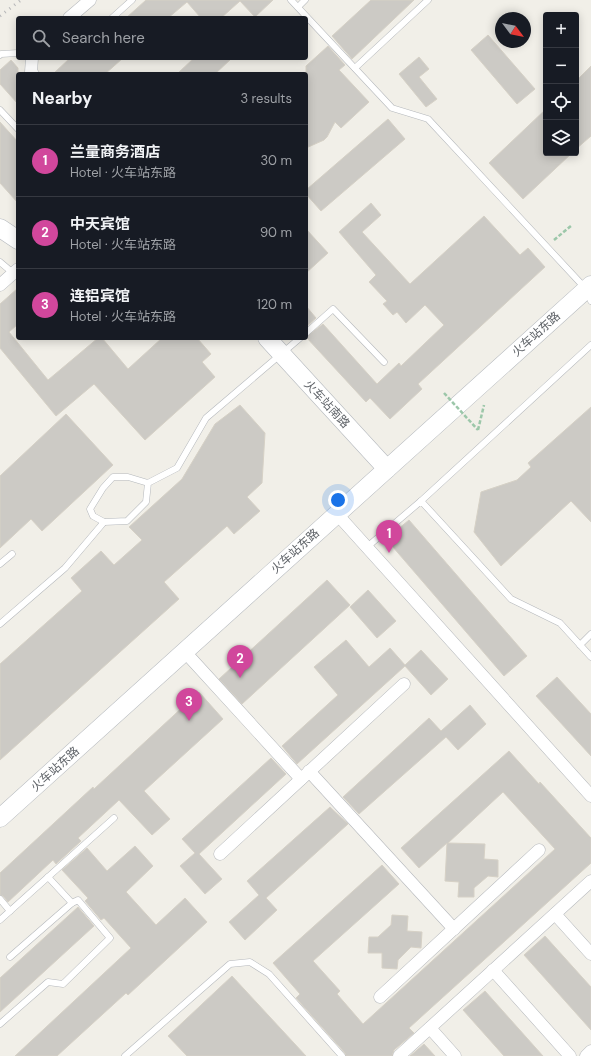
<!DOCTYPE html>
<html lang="en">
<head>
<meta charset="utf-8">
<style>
	:root { --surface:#171b24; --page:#20242c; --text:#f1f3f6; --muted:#9ea1a6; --line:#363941; --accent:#ea4335 }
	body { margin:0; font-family:"DM Sans","Noto Sans SC",sans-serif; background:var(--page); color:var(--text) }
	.controls { position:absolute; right:12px; top:12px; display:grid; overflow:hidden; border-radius:4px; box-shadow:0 2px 10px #0003 }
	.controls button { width:36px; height:36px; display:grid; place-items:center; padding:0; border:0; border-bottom:1px solid var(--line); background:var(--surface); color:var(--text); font:20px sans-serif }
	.compass { position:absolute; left:495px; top:12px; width:36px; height:36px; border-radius:50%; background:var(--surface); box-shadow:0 2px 10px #0003; rotate:122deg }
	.you { position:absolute; left:338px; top:500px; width:14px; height:14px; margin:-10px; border:3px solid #fff; border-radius:50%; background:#1a73e8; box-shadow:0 0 0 6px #1a73e833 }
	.badge { display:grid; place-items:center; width:26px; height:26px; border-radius:50%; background:var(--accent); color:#fff; font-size:13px; font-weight:700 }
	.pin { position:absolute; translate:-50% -33px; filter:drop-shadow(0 1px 2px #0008) }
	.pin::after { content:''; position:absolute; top:21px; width:14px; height:12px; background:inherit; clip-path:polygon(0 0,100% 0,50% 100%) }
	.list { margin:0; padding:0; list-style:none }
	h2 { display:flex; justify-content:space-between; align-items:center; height:52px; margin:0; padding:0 16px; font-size:17px }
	h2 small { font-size:13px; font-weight:400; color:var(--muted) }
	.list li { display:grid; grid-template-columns:26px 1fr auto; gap:12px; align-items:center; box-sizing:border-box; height:72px; padding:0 16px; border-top:1px solid var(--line) }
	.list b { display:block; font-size:15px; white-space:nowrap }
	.list p { margin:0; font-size:13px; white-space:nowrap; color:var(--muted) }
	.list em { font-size:13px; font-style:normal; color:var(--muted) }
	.icon { flex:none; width:22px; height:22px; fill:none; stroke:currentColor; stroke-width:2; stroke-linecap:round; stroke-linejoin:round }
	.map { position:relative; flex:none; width:591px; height:1056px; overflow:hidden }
	.search { position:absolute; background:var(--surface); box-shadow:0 2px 10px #0003; left:16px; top:16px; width:292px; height:44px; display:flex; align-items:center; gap:10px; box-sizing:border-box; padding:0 14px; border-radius:4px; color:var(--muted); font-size:15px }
	.panel { position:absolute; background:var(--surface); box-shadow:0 2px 10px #0003; left:16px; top:72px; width:292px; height:268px; border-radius:4px }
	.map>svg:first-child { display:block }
	.building { fill:#cccac5; stroke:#d6d1c6 }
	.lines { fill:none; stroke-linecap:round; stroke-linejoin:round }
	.service-casing { stroke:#b5b8bc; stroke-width:7 }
	.minor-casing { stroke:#b5b8bc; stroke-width:13 }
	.secondary-casing { stroke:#b6babf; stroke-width:19 }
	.path { stroke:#9cc7a9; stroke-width:2.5; stroke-dasharray:4 2; stroke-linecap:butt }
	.service { stroke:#fff; stroke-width:6 }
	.minor { stroke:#fff; stroke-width:12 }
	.secondary { stroke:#fff; stroke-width:18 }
	.rail { stroke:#b6b7b8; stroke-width:3; stroke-dasharray:1 5; stroke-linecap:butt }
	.path-bridge { stroke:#9cc7a9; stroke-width:2.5; stroke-dasharray:4 2; stroke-linecap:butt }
	.labels { text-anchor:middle; stroke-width:3.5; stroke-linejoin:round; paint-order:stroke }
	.street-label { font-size:12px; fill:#5f6368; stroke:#fff }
</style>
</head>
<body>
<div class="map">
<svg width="591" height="1056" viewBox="0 0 591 1056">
	<rect width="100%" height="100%" fill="#f1efe8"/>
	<!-- building -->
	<g class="building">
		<polygon points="146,0 273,0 255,17 240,1 221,18 201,18 187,2 168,18 126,18"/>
		<polygon points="371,0 414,0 352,59 332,36"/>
		<polygon points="488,35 535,89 517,104 471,50"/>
		<polygon points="328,46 345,65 339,70 369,102 341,128 335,122 327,137 324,140 306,148 306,66"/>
		<polygon points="419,57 429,69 419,77 437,99 426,107 399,74"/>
		<polygon points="70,58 123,58 105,74 53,74"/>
		<polygon points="194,58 232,58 215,74 177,74"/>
		<polygon points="11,60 18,68 18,104 0,84 0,70"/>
		<polygon points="591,66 591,136 576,149 576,81"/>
		<polygon points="546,109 546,153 572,153 523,199 489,163"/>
		<polygon points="388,119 405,139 321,211 306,194 306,190"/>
		<polygon points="0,122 18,142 18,203 0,183"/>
		<polygon points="371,203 381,215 362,232 410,284 484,216 520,255 528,248 545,267 418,384 422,389 390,419 370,398 366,402 306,337 323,324 377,384 399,363 401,366 444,325 425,305 406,323 397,312 393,315 383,304 387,301 369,282 376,275 339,232"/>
		<polygon points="306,229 328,253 306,273"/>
		<polygon points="18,288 18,324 9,332 48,380 98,338 102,338 128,369 162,338 197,338 211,354 202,362 215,377 145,440 94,384 56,416 0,348 0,304"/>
		<polygon points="306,306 316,318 306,327"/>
		<polygon points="240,405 265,433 262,483 247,497 260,511 234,534 227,526 164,582 179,599 0,760 0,664 82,591 71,578 101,551 114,565 142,540 129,527 182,479 215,424"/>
		<polygon points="591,407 591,522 571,501 501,566 474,532 481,492 517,480 531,467 528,463"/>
		<polygon points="66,414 113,465 42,531 31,519 0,548 0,476"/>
		<polygon points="409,520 527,656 504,676 386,539"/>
		<polygon points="327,580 350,605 242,704 219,679"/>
		<polygon points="368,590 396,621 377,638 350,607"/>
		<polygon points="346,640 369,667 390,648 405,665 421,650 448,679 431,695 405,666 297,764 282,746 338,695 314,667"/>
		<polygon points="557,677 591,714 591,756 536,696"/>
		<polygon points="199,692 223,719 144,791 170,819 152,835 119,800 78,838 81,841 56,864 53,860 8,902 3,896 0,895 0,873 93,787 94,789"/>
		<polygon points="470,705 486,724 458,750 446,737 359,814 343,797 429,718 441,731"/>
		<polygon points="509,751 539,784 540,782 591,838 591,863 409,1028 414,1033 394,1050 392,1056 346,1056 345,1053 296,998 300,994 273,963 382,865 399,884 313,961 340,991 337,994 363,1024 555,849 503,792 448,843 485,844 484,859 498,860 498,877 488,876 474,888 474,897 458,897 459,882 445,881 447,843 419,868 401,848"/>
		<polygon points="271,758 286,774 199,854 222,879 205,894 180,866 195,853 182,839"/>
		<polygon points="330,807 348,824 266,898 277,910 245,940 229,922 259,895 247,881"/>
		<polygon points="135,846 153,866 126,892 156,925 185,898 207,922 128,995 126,993 57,1056 15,1056 131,948 104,918 101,920 85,901 88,898 62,870 87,848 107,871"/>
		<polygon points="78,907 94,926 0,1012 0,978"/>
		<polygon points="392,915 408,916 407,931 422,932 421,948 411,947 398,960 397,969 382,968 382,953 368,953 369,937 378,937 391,925"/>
		<polygon points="545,936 591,987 591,1030 524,955"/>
		<polygon points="232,976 306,1056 187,1056 168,1036"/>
		<polygon points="485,991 543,1056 504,1056 463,1010"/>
		<polygon points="424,1044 435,1056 410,1056"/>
	</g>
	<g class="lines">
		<!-- service casing -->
		<g class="service-casing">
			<g id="service">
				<polyline points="291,0 392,108 428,119 586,289 591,301"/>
				<polyline points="298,7 305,0"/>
				<polyline points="112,18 132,0"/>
				<polyline points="0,55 1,54 18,53"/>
				<polyline points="355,68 428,0"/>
				<polyline points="0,110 18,129"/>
				<polyline points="0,262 13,273"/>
				<polyline points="306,333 333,309 384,362"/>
				<polyline points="148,483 146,502 127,521 104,522 93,516 90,509 103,488 113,477 128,477 148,483 177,468 206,418 300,338"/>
				<polyline points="421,501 591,345"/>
				<polyline points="367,547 421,501 511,599 560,623 591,657"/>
				<polyline points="0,564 12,554"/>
				<polyline points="0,624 65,568 104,522"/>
				<polyline points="580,645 591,634"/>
				<polyline points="48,877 72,903"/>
				<polyline points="0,899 10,911"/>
				<polyline points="0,920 114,818"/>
				<polyline points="0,1024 48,982 63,984 110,938 78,900 72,903 10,957"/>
				<polyline points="125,1056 230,964 250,962 269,974 342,1056"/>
			</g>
		</g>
		<!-- minor casing -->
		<g class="minor-casing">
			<g id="minor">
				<polyline points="69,18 90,0"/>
				<polyline points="32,58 31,72 33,74"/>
				<polyline points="0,285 18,269"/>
				<polyline points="337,514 591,796"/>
				<polyline points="185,652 301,779"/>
				<polyline points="309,771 454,929"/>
				<polyline points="220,854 404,684"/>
				<polyline points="555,914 591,954"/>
				<polyline points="493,970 570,1056"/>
				<polyline points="380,997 539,850"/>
				<polyline points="430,1028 455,1056"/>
				<polyline points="399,1056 591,881"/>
				<polyline points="586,1056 591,1051"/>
			</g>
		</g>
		<!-- secondary casing -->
		<g class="secondary-casing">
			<g id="secondary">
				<polyline points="0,228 18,240"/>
				<polyline points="267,338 387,469"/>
				<polyline points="0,818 591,285"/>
			</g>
		</g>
		<!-- path -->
		<g class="path">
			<polyline points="554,240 572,225"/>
			<polyline points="478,430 484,405"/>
		</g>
		<!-- service -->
		<use href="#service" class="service"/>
		<!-- minor -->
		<use href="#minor" class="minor"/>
		<!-- secondary -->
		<use href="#secondary" class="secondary"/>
		<!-- rail -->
		<polyline class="rail" points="0,16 21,0"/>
		<!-- path-bridge -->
		<polyline class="path-bridge" points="444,393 478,430"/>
	</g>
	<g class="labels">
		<!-- street labels -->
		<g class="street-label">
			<text transform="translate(536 334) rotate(-42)" y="4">火车站东路</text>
			<text transform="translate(327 404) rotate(47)" y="4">火车站南路</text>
			<text transform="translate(295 551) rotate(-42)" y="4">火车站东路</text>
			<text transform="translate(55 769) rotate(-42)" y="4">火车站东路</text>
		</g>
	</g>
</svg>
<div class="controls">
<button>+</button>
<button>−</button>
<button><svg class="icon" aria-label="locate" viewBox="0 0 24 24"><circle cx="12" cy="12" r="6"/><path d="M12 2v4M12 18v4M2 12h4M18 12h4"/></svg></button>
<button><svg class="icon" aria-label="layers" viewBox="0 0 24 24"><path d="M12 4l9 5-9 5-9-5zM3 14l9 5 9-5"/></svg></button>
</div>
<svg class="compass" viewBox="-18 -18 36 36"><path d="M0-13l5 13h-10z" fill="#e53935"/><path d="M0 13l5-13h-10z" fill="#9ea1a6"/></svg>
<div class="you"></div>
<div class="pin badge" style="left:389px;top:553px;background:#d1479c">1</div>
<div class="pin badge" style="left:240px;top:678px;background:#d1479c">2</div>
<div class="pin badge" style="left:189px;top:721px;background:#d1479c">3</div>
<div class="search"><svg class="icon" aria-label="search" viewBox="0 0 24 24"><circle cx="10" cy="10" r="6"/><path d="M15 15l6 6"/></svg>Search here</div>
<section class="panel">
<h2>Nearby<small>3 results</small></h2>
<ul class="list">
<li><span class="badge" style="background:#d1479c">1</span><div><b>兰量商务酒店</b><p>Hotel · 火车站东路</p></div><em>30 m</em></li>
<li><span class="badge" style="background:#d1479c">2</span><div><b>中天宾馆</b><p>Hotel · 火车站东路</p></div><em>90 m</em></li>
<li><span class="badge" style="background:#d1479c">3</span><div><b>连铝宾馆</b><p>Hotel · 火车站东路</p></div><em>120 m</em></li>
</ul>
</section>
</div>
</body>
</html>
